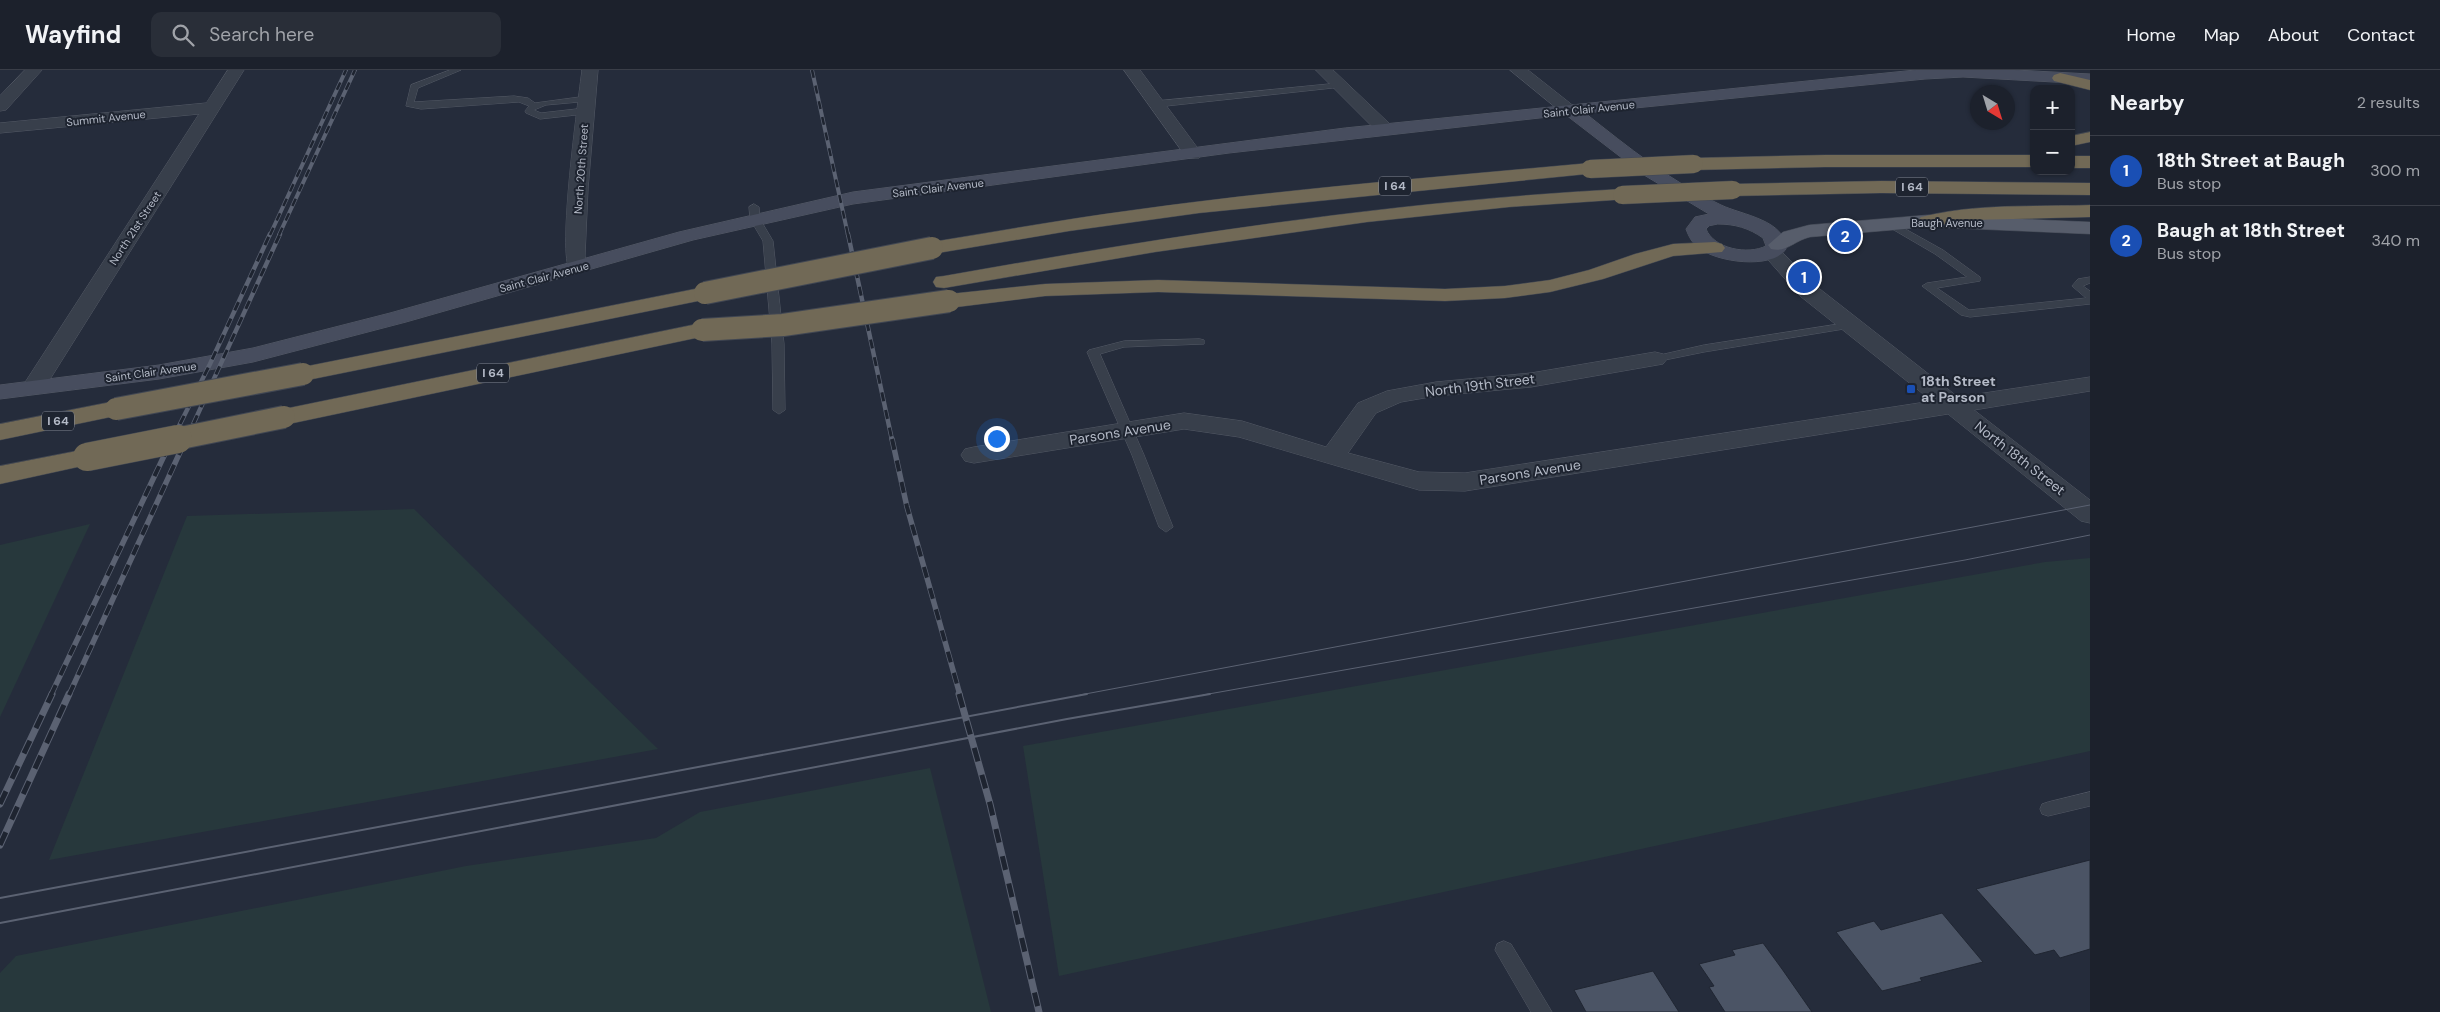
<!DOCTYPE html>
<html lang="en">
<head>
<meta charset="utf-8">
<style>
	:root { --surface:#1c212c; --page:#292e38; --text:#f1f3f6; --muted:#a0a3a9; --line:#3a3e48; --accent:#1a73e8 }
	body { margin:0; font-family:"DM Sans",sans-serif; background:var(--page); color:var(--text) }
	.controls { position:absolute; right:15px; top:15px; display:grid; overflow:hidden; border-radius:10px; box-shadow:0 1px 4px #0004 }
	.controls button { width:45px; height:45px; display:grid; place-items:center; padding:0; border:0; border-bottom:1px solid var(--line); background:var(--surface); color:var(--text); font:25px sans-serif }
	.compass { position:absolute; left:1970px; top:15px; width:45px; height:45px; border-radius:50%; background:var(--surface); box-shadow:0 1px 4px #0004; rotate:142deg }
	.you { position:absolute; left:996px; top:368px; width:18px; height:18px; margin:-12px; border:4px solid #fff; border-radius:50%; background:#1a73e8; box-shadow:0 0 0 8px #1a73e833 }
	.badge { display:grid; place-items:center; width:32px; height:32px; border-radius:50%; background:var(--accent); color:#fff; font-size:16px; font-weight:700 }
	.pin { position:absolute; translate:-50% -50%; border:2px solid #fff; box-shadow:0 1px 5px #0006 }
	.list { margin:0; padding:0; list-style:none }
	h2 { display:flex; justify-content:space-between; align-items:center; height:65px; margin:0; padding:0 20px; font-size:21px }
	h2 small { font-size:16px; font-weight:400; color:var(--muted) }
	.list li { display:grid; grid-template-columns:32px 1fr auto; gap:15px; align-items:center; box-sizing:border-box; height:70px; padding:0 20px; border-top:1px solid var(--line) }
	.list b { display:block; font-size:19px; white-space:nowrap }
	.list p { margin:0; font-size:16px; white-space:nowrap; color:var(--muted) }
	.list em { font-size:16px; font-style:normal; color:var(--muted) }
	.icon { flex:none; width:28px; height:28px; fill:none; stroke:currentColor; stroke-width:2; stroke-linecap:round; stroke-linejoin:round }
	.map { position:relative; flex:none; width:2090px; height:942px; overflow:hidden }
	header { display:flex; align-items:center; gap:30px; box-sizing:border-box; height:70px; padding:0 25px; background:var(--surface); border-bottom:1px solid var(--line) }
	header strong { font-size:24px }
	nav { display:flex; gap:28px; margin-inline-start:auto; font-size:18px }
	.search { width:350px; height:45px; background:var(--page); display:flex; align-items:center; gap:12px; box-sizing:border-box; padding:0 18px; border-radius:10px; color:var(--muted); font-size:19px }
	main { display:flex }
	aside { flex:1; background:var(--surface) }
	.map>svg:first-child { display:block }
	.green { fill:#27383c }
	.building { fill:#4b5465; stroke:#202632 }
	.lines { fill:none; stroke-linecap:round; stroke-linejoin:round }
	.lane-casing { stroke:#545a66; stroke-width:1 }
	.street-casing { stroke:#545a66; stroke-width:1 }
	.secondary-casing { stroke:#545a66; stroke-width:1 }
	.primary-casing { stroke:#424854; stroke-width:1 }
	.highway-casing { stroke:#414753; stroke-width:1 }
	.lane { fill:#383f4b; fill-rule:evenodd }
	.street { fill:#383f4b; fill-rule:evenodd }
	.secondary { fill:#474d5e; fill-rule:evenodd }
	.primary { fill:#575d6b; fill-rule:evenodd }
	.highway { fill:#716956; fill-rule:evenodd }
	.tram-far1 { stroke:#5b6272; stroke-width:1 }
	.tram { stroke:#5b6272; stroke-width:2 }
	.rail-far3-casing { stroke:#5b6272; stroke-width:4 }
	.rail-far2-casing { stroke:#5b6272; stroke-width:4.5 }
	.rail-far1-casing { stroke:#5b6272; stroke-width:5.5 }
	.rail-casing { stroke:#5b6272; stroke-width:7 }
	.rail-far3 { stroke:#1e2430; stroke-width:2.5; stroke-dasharray:8; stroke-linecap:butt }
	.rail-far2 { stroke:#1e2430; stroke-width:3; stroke-dasharray:9; stroke-linecap:butt }
	.rail-far1 { stroke:#1e2430; stroke-width:4; stroke-dasharray:11; stroke-linecap:butt }
	.rail { stroke:#1e2430; stroke-width:5; stroke-dasharray:14; stroke-linecap:butt }
	.highway-bridge-far2-casing { stroke:#414753; stroke-width:19; stroke-linecap:butt }
	.highway-bridge-far1-casing { stroke:#414753; stroke-width:24; stroke-linecap:butt }
	.highway-bridge-casing { stroke:#414753; stroke-width:29; stroke-linecap:butt }
	.highway-bridge-far2 { stroke:#716956; stroke-width:18 }
	.highway-bridge-far1 { stroke:#716956; stroke-width:22 }
	.highway-bridge { stroke:#716956; stroke-width:28 }
	.transit-dot { fill:#1a4fb4; stroke:#1e2430; stroke-width:2 }
	.labels { text-anchor:middle; stroke-width:4; stroke-linejoin:round; paint-order:stroke }
	.far-street-label { font-size:11px; fill:#b4bac7; stroke:#1e2430 }
	.shield { fill:#1e2430; stroke:#878d9a; stroke-width:1 }
	.shield-label { font-size:12px; font-weight:bold; fill:#b4bac7 }
	.poi-label { font-size:14px; font-weight:bold; fill:#b4bac7; stroke:#1e2430; text-anchor:start }
	.street-label { font-size:14px; fill:#b4bac7; stroke:#1e2430 }
</style>
</head>
<body>
<header>
<strong>Wayfind</strong>
<div class="search"><svg class="icon" aria-label="search" viewBox="0 0 24 24"><circle cx="10" cy="10" r="6"/><path d="M15 15l6 6"/></svg>Search here</div>
<nav><a>Home</a><a>Map</a><a>About</a><a>Contact</a></nav>
</header>
<main>
<div class="map">
<svg width="2090" height="942" viewBox="0 0 2090 942">
	<rect width="100%" height="100%" fill="#252c3b"/>
	<!-- green -->
	<g class="green">
		<polygon points="414,439 658,679 49,790 187,446"/>
		<polygon points="90,454 0,647 0,475"/>
		<polygon points="2090,488 2090,681 1059,906 1023,676 2045,492"/>
		<polygon points="930,698 991,942 0,942 0,903 16,886 466,796 656,768 700,742"/>
	</g>
	<!-- building -->
	<g class="building">
		<polygon points="2090,790 2090,879 2060,888 2054,880 2035,885 1976,819"/>
		<polygon points="1942,843 1983,892 1920,908 1922,911 1882,921 1836,862 1874,851 1881,860"/>
		<polygon points="1763,873 1782,899 1812,942 1725,942 1709,917 1714,916 1699,894 1735,885 1732,880"/>
		<polygon points="1653,901 1679,942 1586,942 1574,920"/>
	</g>
	<g class="lines">
		<!-- lane casing -->
		<g class="lane-casing">
			<g id="lane">
				<polygon points="450,0 461,0 418,18 414,32 514,26 528,28 535,33 587,26 590,27 590,31 546,35 534,40 541,43 585,38 589,41 585,44 540,49 526,43 525,41 529,36 519,32 421,39 406,36 411,15"/>
				<polygon points="1339,13 1342,13 1342,17 1157,37 1153,34 1157,31"/>
				<polygon points="754,134 759,137 760,149 773,171 784,274 785,340 779,344 773,340 772,274 763,171 750,149 749,137"/>
				<polygon points="1891,151 1943,180 1980,207 1980,211 1937,218 1969,240 2086,228 2072,216 2078,209 2090,207 2090,213 2083,216 2090,221 2090,234 1970,247 1961,245 1922,216 1927,213 1967,207 1935,184 1887,156 1886,154"/>
				<polygon points="1852,252 1856,253 1856,257 1704,282 1655,292 1649,289 1651,287 1704,275"/>
				<polygon points="1200,269 1204,270 1204,274 1124,277 1100,284 1144,385 1173,457 1166,462 1159,457 1132,385 1087,282 1089,280 1124,271"/>
				<polygon points="2090,722 2090,736 2048,746 2042,744 2040,739 2042,734 2048,732"/>
				<polygon points="1504,871 1511,874 1552,942 1531,942 1495,880 1497,874"/>
			</g>
		</g>
		<!-- street casing -->
		<g class="street-casing">
			<g id="street">
				<polygon points="25,0 42,0 6,40 0,41 0,26"/>
				<polygon points="228,0 244,0 42,322 34,324 26,322 22,317 199,44 0,63 0,53 206,33"/>
				<path d="M582,0H598L588,119L585,186L587,197L584,201L577,203L570,201C557,183 578,32 582,0Z"/>
				<polygon points="1124,0 1140,0 1202,84 1199,88 1187,88"/>
				<polygon points="1316,0 1333,0 1392,56 1395,60 1392,64 1380,64"/>
				<polygon points="1510,0 1528,0 1580,41 1577,45 1565,45"/>
				<polygon points="1772,177 1779,179 1816,216 1958,327 2090,307 2090,321 1974,340 2090,430 2090,453 2081,451 1948,344 1465,421 1419,420 1239,367 1184,359 974,393 965,391 961,385 965,379 974,377 1184,343 1242,351 1326,377 1358,333 1387,321 1436,312 1531,303 1655,282 1663,284 1667,289 1663,294 1531,317 1436,326 1401,332 1376,343 1348,383 1419,402 1465,403 1932,331 1800,226 1762,183 1765,179"/>
			</g>
		</g>
		<!-- secondary casing -->
		<g class="secondary-casing">
			<path id="secondary" d="M1916,0H2015L2090,4V14L1963,7L1925,9L1585,43C1628,77 1671,112 1721,135C1742,145 1786,150 1786,179C1772,200 1716,192 1699,178C1692,173 1689,167 1686,159L1695,147L1709,144L1644,105L1566,45L1229,83L853,134L693,170L406,252L253,292L159,309L0,329V315L159,295L253,278L390,243L679,162L853,122L1345,58ZM1718,154C1735,154 1749,158 1763,168L1766,176C1748,185 1714,179 1706,159L1709,156Z"/>
		</g>
		<!-- primary casing -->
		<g class="primary-casing">
			<path id="primary" d="M1928,145L2090,152V164L1928,157L1810,167C1794,171 1786,183 1771,179L1768,175L1783,162L1809,155Z"/>
		</g>
		<!-- highway casing -->
		<g class="highway-casing">
			<g id="highway">
				<polygon points="2060,3 2090,10 2090,20 2054,11 2052,8 2054,5"/>
				<polygon points="2090,62 2090,72 2071,76 2071,66"/>
				<polygon points="1825,85 2034,85 2034,97 1825,97 1694,100 1687,98 1685,94 1687,90 1694,88"/>
				<rect x="2071" y="86" width="19" height="12"/>
				<path d="M1590,93L1597,95L1599,99L1597,103L1199,143L1069,161L932,184L925,182L922,178L925,174L932,172C999,161 1066,149 1134,140C1285,119 1438,107 1590,93Z"/>
				<polygon points="1881,111 2090,113 2090,125 1881,123 1733,126 1726,124 1723,120 1726,116 1733,114"/>
				<path d="M1622,119L1629,121L1632,125L1629,129L1509,137L1367,152L1155,182L944,218L936,217L933,212L936,207L944,206C1169,166 1394,131 1622,119Z"/>
				<path d="M2090,135V147L1970,150L1928,157L1921,155L1918,151L1921,147C1976,133 2034,137 2090,135Z"/>
				<polygon points="1715,172 1722,174 1725,178 1722,182 1673,186 1603,209 1550,222 1505,228 1445,231 1158,222 1045,226 949,238 941,236 938,231 941,226 949,224 1045,214 1158,210 1445,219 1505,216 1550,210 1589,200 1635,184 1673,174"/>
				<polygon points="705,217 713,218 716,223 713,228 303,311 295,309 291,304 295,299 303,297"/>
				<polygon points="702,253 710,255 713,260 710,265 284,355 275,352 272,347 275,342 284,339"/>
				<polygon points="116,331 125,334 128,339 125,344 0,370 0,354"/>
				<polygon points="87,379 96,381 100,387 96,393 0,414 0,396"/>
			</g>
		</g>
		<!-- lane -->
		<use href="#lane" class="lane"/>
		<!-- street -->
		<use href="#street" class="street"/>
		<!-- secondary -->
		<use href="#secondary" class="secondary"/>
		<!-- primary -->
		<use href="#primary" class="primary"/>
		<!-- highway -->
		<use href="#highway" class="highway"/>
		<!-- tram-far1 -->
		<g class="tram-far1">
			<polyline points="1080,625 2090,435"/>
			<polyline points="1203,625 1965,490 2090,465"/>
		</g>
		<!-- tram -->
		<g class="tram">
			<polyline points="0,828 1087,624"/>
			<polyline points="0,853 1067,649 1210,624"/>
		</g>
		<!-- rail-far3 casing -->
		<g class="rail-far3-casing">
			<g id="rail-far3">
				<polyline points="812,0 848,165"/>
				<polyline points="270,165 346,0"/>
				<polyline points="279,165 355,0"/>
			</g>
		</g>
		<!-- rail-far2 casing -->
		<g class="rail-far2-casing">
			<g id="rail-far2">
				<polyline points="848,164 892,370"/>
				<polyline points="172,370 210,294 270,164"/>
				<polyline points="186,370 280,164"/>
			</g>
		</g>
		<!-- rail-far1 casing -->
		<g class="rail-far1-casing">
			<g id="rail-far1">
				<polyline points="892,369 907,437 960,625"/>
				<polyline points="51,625 172,369"/>
				<polyline points="69,625 186,369"/>
			</g>
		</g>
		<!-- rail casing -->
		<g class="rail-casing">
			<g id="rail">
				<polyline points="959,624 990,734 1039,942"/>
				<polyline points="0,734 52,624"/>
				<polyline points="0,775 69,624"/>
			</g>
		</g>
		<!-- rail-far3 -->
		<use href="#rail-far3" class="rail-far3"/>
		<!-- rail-far2 -->
		<use href="#rail-far2" class="rail-far2"/>
		<!-- rail-far1 -->
		<use href="#rail-far1" class="rail-far1"/>
		<!-- rail -->
		<use href="#rail" class="rail"/>
		<!-- highway-bridge-far2 casing -->
		<g class="highway-bridge-far2-casing">
			<g id="highway-bridge-far2">
				<polyline points="1590,99 1694,94"/>
				<polyline points="1622,125 1733,120"/>
			</g>
		</g>
		<!-- highway-bridge-far1 casing -->
		<g class="highway-bridge-far1-casing">
			<g id="highway-bridge-far1">
				<polyline points="705,223 932,178"/>
				<polyline points="702,260 783,255 949,231"/>
				<polyline points="116,339 303,304"/>
				<polyline points="171,370 284,347"/>
			</g>
		</g>
		<!-- highway-bridge casing -->
		<g class="highway-bridge-casing">
			<polyline id="highway-bridge" points="87,387 178,369"/>
		</g>
		<!-- highway-bridge-far2 -->
		<use href="#highway-bridge-far2" class="highway-bridge-far2"/>
		<!-- highway-bridge-far1 -->
		<use href="#highway-bridge-far1" class="highway-bridge-far1"/>
		<!-- highway-bridge -->
		<use href="#highway-bridge" class="highway-bridge"/>
	</g>
	<!-- markers -->
	<rect class="transit-dot" x="1906" y="314" width="10" height="10" rx="2.5"/>
	<g class="labels">
		<!-- far-street labels -->
		<g class="far-street-label">
			<text transform="translate(1589 39) rotate(-6)" y="4">Saint Clair Avenue</text>
			<text transform="translate(106 48) rotate(-6)" y="4">Summit Avenue</text>
			<text transform="translate(581 99) rotate(-86)" y="4">North 20th Street</text>
			<text transform="translate(938 118) rotate(-7)" y="4">Saint Clair Avenue</text>
			<text x="1947" y="157">Baugh Avenue</text>
			<text transform="translate(135 158) rotate(-57)" y="4">North 21st Street</text>
			<text transform="translate(544 207) rotate(-15)" y="4">Saint Clair Avenue</text>
			<text transform="translate(151 302) rotate(-8)" y="4">Saint Clair Avenue</text>
		</g>
		<!-- shield labels -->
		<g class="shield">
			<rect x="1379" y="106.5" width="32" height="19" rx="4"/>
			<rect x="1896" y="107.5" width="32" height="19" rx="4"/>
			<rect x="477" y="293.5" width="32" height="19" rx="4"/>
			<rect x="42" y="341.5" width="32" height="19" rx="4"/>
		</g>
		<g class="shield-label">
			<text x="1395" y="120">I 64</text>
			<text x="1912" y="121">I 64</text>
			<text x="493" y="307">I 64</text>
			<text x="58" y="355">I 64</text>
		</g>
		<!-- poi labels -->
		<g class="poi-label">
			<text x="1921" y="316">18th Street<tspan x="1921" dy="16">at Parson</tspan></text>
		</g>
		<!-- street labels -->
		<g class="street-label">
			<text transform="translate(1480 315) rotate(-7)" y="5">North 19th Street</text>
			<text transform="translate(1120 362) rotate(-9)" y="5">Parsons Avenue</text>
			<text transform="translate(2020 388) rotate(38)" y="5">North 18th Street</text>
			<text transform="translate(1530 402) rotate(-9)" y="5">Parsons Avenue</text>
		</g>
	</g>
</svg>
<div class="controls">
<button>+</button>
<button>−</button>
</div>
<svg class="compass" viewBox="-18 -18 36 36"><path d="M0-13l5 13h-10z" fill="#e53935"/><path d="M0 13l5-13h-10z" fill="#a0a3a9"/></svg>
<div class="you"></div>
<div class="pin badge" style="left:1804px;top:207px;background:#1a4fb4">1</div>
<div class="pin badge" style="left:1845px;top:166px;background:#1a4fb4">2</div>
</div>
<aside>
<h2>Nearby<small>2 results</small></h2>
<ul class="list">
<li><span class="badge" style="background:#1a4fb4">1</span><div><b>18th Street at Baugh</b><p>Bus stop</p></div><em>300 m</em></li>
<li><span class="badge" style="background:#1a4fb4">2</span><div><b>Baugh at 18th Street</b><p>Bus stop</p></div><em>340 m</em></li>
</ul>
</aside>
</main>
</body>
</html>
